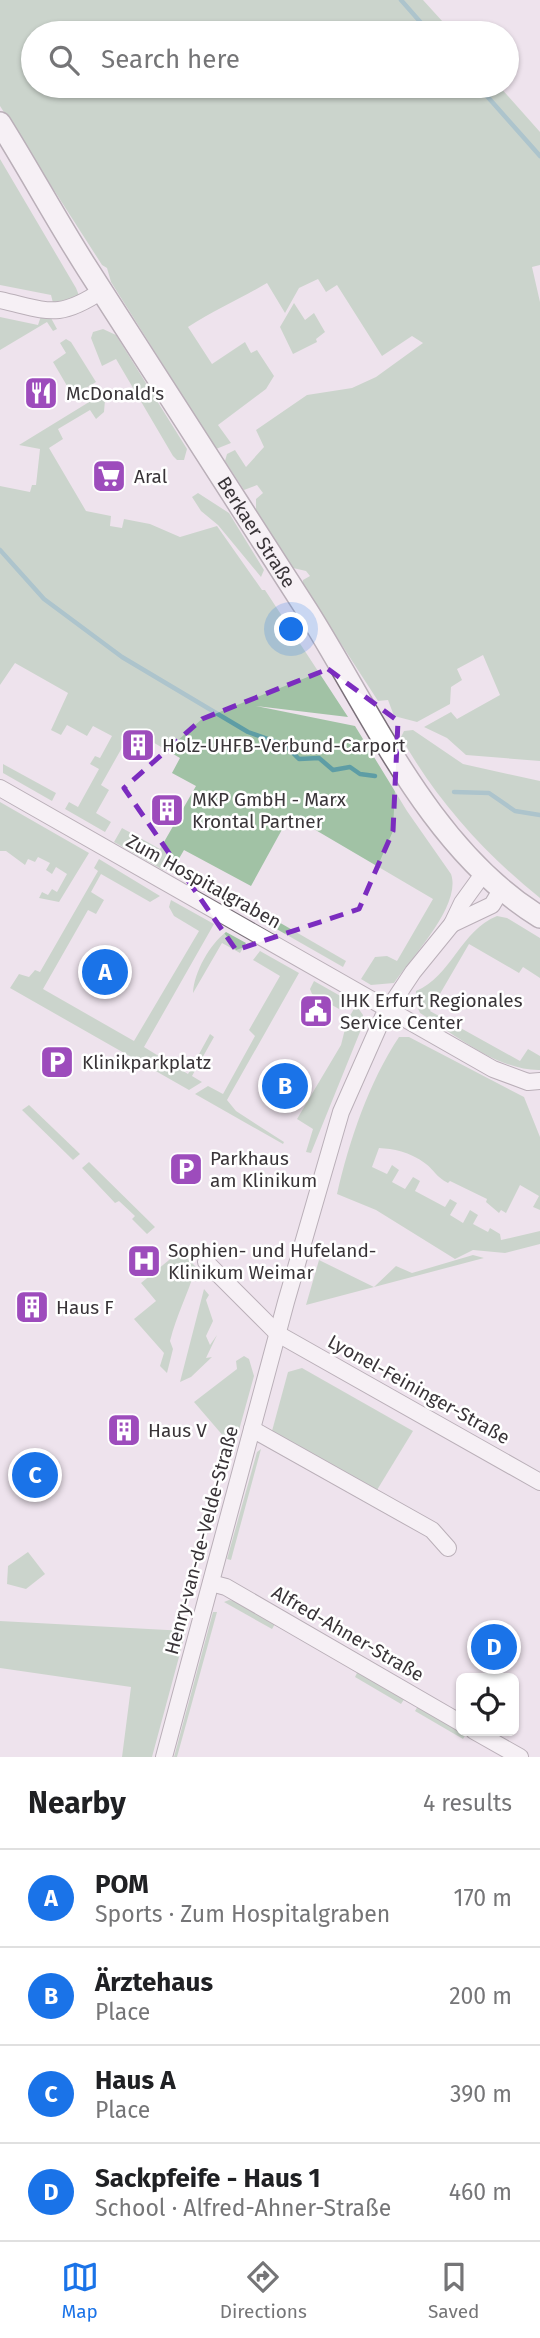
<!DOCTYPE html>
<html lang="en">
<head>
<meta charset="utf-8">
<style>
	:root { --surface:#fff; --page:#f2f2f2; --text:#202124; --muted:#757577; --line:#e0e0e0; --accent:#1a73e8 }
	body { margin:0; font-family:"Fira Sans",sans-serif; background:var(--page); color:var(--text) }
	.controls { position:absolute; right:21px; bottom:21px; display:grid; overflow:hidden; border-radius:10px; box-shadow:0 2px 5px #0004 }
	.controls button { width:63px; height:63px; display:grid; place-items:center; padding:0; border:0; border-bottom:2px solid var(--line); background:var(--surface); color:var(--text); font:35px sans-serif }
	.you { position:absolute; left:292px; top:630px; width:24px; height:24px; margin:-18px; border:5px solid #fff; border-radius:50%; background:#1a73e8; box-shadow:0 0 0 10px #1a73e833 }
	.badge { display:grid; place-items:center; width:46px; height:46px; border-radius:50%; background:var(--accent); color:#fff; font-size:23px; font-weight:700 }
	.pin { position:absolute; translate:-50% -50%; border:4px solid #fff; box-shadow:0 2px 7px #0006 }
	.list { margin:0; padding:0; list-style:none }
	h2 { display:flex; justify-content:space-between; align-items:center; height:91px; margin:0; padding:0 28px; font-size:30px }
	h2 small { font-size:23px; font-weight:400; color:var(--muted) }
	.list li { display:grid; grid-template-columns:46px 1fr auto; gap:21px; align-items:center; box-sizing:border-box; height:98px; padding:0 28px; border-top:2px solid var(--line) }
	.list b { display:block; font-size:26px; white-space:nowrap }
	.list p { margin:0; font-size:23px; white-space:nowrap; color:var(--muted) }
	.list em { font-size:23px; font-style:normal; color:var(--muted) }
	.icon { flex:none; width:38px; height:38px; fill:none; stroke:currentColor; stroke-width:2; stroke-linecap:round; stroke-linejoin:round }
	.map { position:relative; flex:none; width:540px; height:1757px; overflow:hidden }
	.search { position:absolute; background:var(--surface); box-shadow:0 2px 5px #0004; left:21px; right:21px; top:21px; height:77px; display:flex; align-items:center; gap:18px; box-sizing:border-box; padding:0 24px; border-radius:38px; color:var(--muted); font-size:26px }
	.sheet { height:483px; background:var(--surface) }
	nav { display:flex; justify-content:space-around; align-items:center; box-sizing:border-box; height:98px; border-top:2px solid var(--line); background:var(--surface); font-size:19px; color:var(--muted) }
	nav a { display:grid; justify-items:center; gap:4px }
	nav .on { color:var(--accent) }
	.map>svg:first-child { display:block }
	.green { fill:#a1c2a5 }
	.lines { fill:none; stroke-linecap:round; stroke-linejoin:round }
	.stream { stroke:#5e9da5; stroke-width:4.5 }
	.minor-casing { stroke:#7a7079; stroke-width:18 }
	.secondary-casing { stroke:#7a7079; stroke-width:24 }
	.minor { stroke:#fff; stroke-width:16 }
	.secondary { stroke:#fff; stroke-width:21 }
	.marked { fill:none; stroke:#7b2cbf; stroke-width:5; stroke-dasharray:14 9; stroke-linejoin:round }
	.labels { text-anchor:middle; stroke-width:5; stroke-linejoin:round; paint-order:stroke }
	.poi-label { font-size:19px; fill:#393438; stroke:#fff; text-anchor:start }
	.street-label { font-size:19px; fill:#393438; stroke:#fff }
</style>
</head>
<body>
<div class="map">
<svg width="540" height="1757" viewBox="0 0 540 1757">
	<rect width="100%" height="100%" fill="#eee3ed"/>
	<!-- green -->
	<g class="green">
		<path d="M0,0H423L453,33H33V86H499L540,132V265L532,267L540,302V761L466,755L447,738L424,727L451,712L457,719L500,695L483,655L457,669L462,680L451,687L450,704L417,722L394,716L388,700L378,701L303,585V580L310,576L306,571L293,568L256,510V499L263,493L257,485L244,490L225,461L227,454L235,450L246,467L264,447L256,430L307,395L352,388L376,377L423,343L412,336L382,356L337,285L326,292L318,279L299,288L285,313L267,283C240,299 214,310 188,327L212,364L245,342L251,353L257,350L274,376L266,389L218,425L231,443L216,449L111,282L107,268L102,265L0,106Z"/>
		<polygon points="0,159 76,288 80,298 54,307 51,295 0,285"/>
		<polygon points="294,303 305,320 314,313 325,332 316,339 317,342 293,354 280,327"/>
		<polygon points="41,316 51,318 57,329 53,331 47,322 0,350 0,317 38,325"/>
		<polygon points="103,329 116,335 187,449 184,460 177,460 173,456 116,359 102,366 91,338 93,332"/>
		<polygon points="66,339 71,342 96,382 73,396 53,362 66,353 60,343"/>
		<path d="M94,399L105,400L104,412L96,419L90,410L58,429L63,439L49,448L86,511L111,516L110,526L122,528L124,519L150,524L180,537L217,526L262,590H265L348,717L256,706L355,726L407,811L451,874C462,905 412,957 394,983L371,985L361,979L375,957L387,956L397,961L433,899L290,815L251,886L184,850L173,869L163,870L114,842L122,828L160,849L196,786L172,773L180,758L132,730L101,785L109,790L96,813L111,822L105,832L65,809L69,802L78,807L99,769L90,764L95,756L100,758L112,736L93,726L87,736L67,725L61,735L51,730L68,693L15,663L0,685V486L30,492L32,485H36L40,449L19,445Z"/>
		<polygon points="198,493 229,513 264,570 261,577 218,525 201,511 192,497"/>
		<path d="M413,730L463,764L540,781V898C484,853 436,800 401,737L404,731Z"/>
		<polygon points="3,764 56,793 52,801 3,773"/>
		<polygon points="0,802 89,853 59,902 39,898 42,892 48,895 52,889 57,892 67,874 56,867 52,874 46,870 50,863 38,857 35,862 28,859 25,865 6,851 0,851"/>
		<polygon points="99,859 160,896 150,902 101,874 91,892 104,900 96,914 88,910 43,989 134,1041 199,931 174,916 169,907 171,900 214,924 144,1047 188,1074 210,1034 214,1037 192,1076 202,1082 189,1090 10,988 19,974 29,977 35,970 40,972 98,871 94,868"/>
		<polygon points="191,873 250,906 247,913 187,879"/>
		<path d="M497,916L507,918L540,938V978L523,967L519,973L469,944L430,1011L520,1061L528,1049L540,1056V1070C498,1071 454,1034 420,1013L416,1004V991C451,977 461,930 497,916Z"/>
		<polygon points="270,917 346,961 343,967 266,923"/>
		<path d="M226,932L246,943L240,953L222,943L193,993C194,972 210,944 226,932Z"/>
		<polygon points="260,951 299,973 227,1100 236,1111 284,1142 283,1144 195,1094 208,1086 223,1094 255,1036 249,1030 280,976 253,960"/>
		<polygon points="314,981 344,998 339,1009 312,994 310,989"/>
		<polygon points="356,1005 363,1015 362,1027 311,1153 306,1152 313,1129 297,1119 341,1045 347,1021"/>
		<path d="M399,1037H409L524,1097L540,1137V1210L533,1207L539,1196L520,1185L506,1213L501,1210L499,1213L486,1202L487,1199L450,1181L448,1183C436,1177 434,1170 426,1164C409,1151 393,1149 379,1148L372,1167L387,1174L392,1165L399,1170L392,1182L405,1189L413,1177L420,1181L415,1191L445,1207L450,1199L457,1203L450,1215L463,1223L470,1210L478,1215L473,1224L488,1232L490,1228L500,1234L501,1240L540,1231V1244L505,1253L473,1250L455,1259L376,1210L337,1194C349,1141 369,1082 399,1037Z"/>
		<polygon points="29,1105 80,1154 73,1160 22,1110"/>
		<polygon points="89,1162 155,1227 147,1234 132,1219 135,1216 119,1201 115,1203 82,1168"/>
		<path d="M180,1251L196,1267C188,1294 177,1314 170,1341L173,1349L167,1373L160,1366L164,1353L134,1319L156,1301L141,1283Z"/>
		<polygon points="473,1255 484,1258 306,1305 319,1260 374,1287 396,1266 412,1273"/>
		<polygon points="204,1289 209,1295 206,1300 213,1321 206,1336 210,1345 217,1335 206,1358 212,1357 191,1377 180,1382"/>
		<polygon points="244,1356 249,1359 254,1376 236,1441 231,1445 194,1402 237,1369 236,1361"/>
		<polygon points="302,1368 413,1431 377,1490 272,1431 288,1372"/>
		<polygon points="261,1449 231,1560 227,1559 257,1452"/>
		<polygon points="28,1552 45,1574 26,1589 7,1584 8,1566"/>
		<polygon points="229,1600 234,1601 275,1624 272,1629 224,1602"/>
		<polygon points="213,1612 217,1612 177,1757 174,1757"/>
		<polygon points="0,1621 186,1631 152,1757 122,1757 131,1687 0,1668"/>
		<polygon points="358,1671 405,1698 401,1704 355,1677"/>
		<polygon points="418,1706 466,1734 463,1739 415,1711"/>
	</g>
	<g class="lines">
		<!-- stream -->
		<g class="stream">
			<polyline points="401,0 430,33"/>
			<polyline points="478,86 540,156"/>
			<polyline points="0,550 44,599 122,657 248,732 285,745 299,759 319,758 333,770 350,767 360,774 375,776"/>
			<polyline points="454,792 489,793 515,811 540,815"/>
		</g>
		<!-- minor casing -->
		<g class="minor-casing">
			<g id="minor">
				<path d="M0,300C49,311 58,320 103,290"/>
				<polyline points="0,788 493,1069 528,1082 540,1081"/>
				<polyline points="452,924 492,905 501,890"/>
				<polyline points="206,1262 278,1334 540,1482"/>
				<polyline points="252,1429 432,1530 448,1548"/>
				<polyline points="211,1583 226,1587 461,1723"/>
				<polyline points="474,1731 520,1757"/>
				<polyline points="164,1757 286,1302 341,1112 383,1017 413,972 452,924 462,903 483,874"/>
			</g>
		</g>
		<!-- secondary casing -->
		<g class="secondary-casing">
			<g id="secondary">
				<path id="s1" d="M0,123C30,171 57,221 87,268C160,383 235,497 308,612C374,717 431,850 540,917"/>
			</g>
		</g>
		<!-- minor -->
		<use href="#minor" class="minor"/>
		<!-- secondary -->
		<use href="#secondary" class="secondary"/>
	</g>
	<!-- marked area -->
	<path d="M0 0H540V1757H0ZM328,669L398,721L393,831L359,909L236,950L124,788L202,719Z" fill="#eee3ed" fill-opacity=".55" fill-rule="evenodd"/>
	<path class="marked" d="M328,669L398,721L393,831L359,909L236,950L124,788L202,719Z"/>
	<!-- icons -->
	<defs>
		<g id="restaurant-square" transform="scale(1.75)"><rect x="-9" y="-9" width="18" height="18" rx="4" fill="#9d4cbc" stroke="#fff"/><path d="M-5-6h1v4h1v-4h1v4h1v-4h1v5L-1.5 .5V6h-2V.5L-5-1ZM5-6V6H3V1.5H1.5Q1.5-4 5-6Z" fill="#fff"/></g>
		<g id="supermarket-square" transform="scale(1.75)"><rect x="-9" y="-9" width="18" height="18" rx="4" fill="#9d4cbc" stroke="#fff"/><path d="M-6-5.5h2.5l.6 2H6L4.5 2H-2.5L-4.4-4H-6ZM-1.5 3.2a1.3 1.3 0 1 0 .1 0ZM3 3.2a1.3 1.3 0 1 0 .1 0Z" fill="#fff"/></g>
		<g id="building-square" transform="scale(1.75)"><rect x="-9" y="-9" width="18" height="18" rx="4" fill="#9d4cbc" stroke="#fff"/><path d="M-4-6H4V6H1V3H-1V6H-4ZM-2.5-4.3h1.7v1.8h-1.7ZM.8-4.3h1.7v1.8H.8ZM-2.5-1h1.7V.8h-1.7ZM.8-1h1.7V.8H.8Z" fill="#fff"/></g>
		<g id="civic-square" transform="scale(1.75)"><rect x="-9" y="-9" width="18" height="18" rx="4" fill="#9d4cbc" stroke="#fff"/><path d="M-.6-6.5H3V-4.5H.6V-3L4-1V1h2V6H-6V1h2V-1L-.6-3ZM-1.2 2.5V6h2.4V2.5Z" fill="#fff"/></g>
		<g id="parking-square" transform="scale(1.75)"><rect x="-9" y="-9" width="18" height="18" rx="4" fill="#9d4cbc" stroke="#fff"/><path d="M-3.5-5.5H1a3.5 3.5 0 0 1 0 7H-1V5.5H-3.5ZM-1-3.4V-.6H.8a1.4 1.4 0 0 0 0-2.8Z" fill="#fff"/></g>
		<g id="hospital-square" transform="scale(1.75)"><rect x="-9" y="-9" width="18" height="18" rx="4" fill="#9d4cbc" stroke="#fff"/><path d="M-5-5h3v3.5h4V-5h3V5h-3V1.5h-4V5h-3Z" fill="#fff"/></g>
	</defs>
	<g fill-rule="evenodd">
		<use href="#restaurant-square" x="41" y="393"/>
		<use href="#supermarket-square" x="109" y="476"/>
		<use href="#building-square" x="138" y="745"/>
		<use href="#building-square" x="167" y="810"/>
		<use href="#civic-square" x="316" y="1011"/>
		<use href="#parking-square" x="57" y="1062"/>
		<use href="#parking-square" x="186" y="1169"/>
		<use href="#hospital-square" x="144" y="1261"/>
		<use href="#building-square" x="32" y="1307"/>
		<use href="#building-square" x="124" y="1430"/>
	</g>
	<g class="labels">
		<!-- poi labels -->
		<g class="poi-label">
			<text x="66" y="400">McDonald's</text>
			<text x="134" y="483">Aral</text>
			<text x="162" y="752">Holz-UHFB-Verbund-Carport</text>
			<text x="192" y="806">MKP GmbH - Marx<tspan x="192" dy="22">Krontal Partner</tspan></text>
			<text x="340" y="1007">IHK Erfurt Regionales<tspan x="340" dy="22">Service Center</tspan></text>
			<text x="82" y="1069">Klinikparkplatz</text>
			<text x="210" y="1165">Parkhaus<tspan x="210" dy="22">am Klinikum</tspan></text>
			<text x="168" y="1257">Sophien- und Hufeland-<tspan x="168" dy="22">Klinikum Weimar</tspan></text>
			<text x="56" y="1314">Haus F</text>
			<text x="148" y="1437">Haus V</text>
		</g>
		<!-- street labels -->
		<g class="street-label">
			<text dy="7" stroke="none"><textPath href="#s1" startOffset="483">Berkaer Straße</textPath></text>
			<text transform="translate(204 881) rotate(29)" y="7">Zum Hospitalgraben</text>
			<text transform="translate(419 1389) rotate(29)" y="7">Lyonel-Feininger-Straße</text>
			<text transform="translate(201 1540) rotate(-75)" y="7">Henry-van-de-Velde-Straße</text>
			<text transform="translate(348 1633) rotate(30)" y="7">Alfred-Ahner-Straße</text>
		</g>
	</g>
</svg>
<div class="controls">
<button><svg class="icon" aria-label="locate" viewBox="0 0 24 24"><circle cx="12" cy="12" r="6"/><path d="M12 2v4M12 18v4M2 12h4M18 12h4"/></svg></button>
</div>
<div class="you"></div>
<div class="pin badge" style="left:105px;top:972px">A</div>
<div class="pin badge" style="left:285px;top:1086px">B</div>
<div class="pin badge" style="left:35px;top:1475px">C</div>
<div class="pin badge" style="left:494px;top:1647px">D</div>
<div class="search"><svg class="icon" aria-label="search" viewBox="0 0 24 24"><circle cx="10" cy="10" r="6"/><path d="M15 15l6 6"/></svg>Search here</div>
</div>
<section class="sheet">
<h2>Nearby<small>4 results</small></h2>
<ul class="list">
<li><span class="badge">A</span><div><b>POM</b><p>Sports · Zum Hospitalgraben</p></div><em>170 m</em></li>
<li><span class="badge">B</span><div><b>Ärztehaus</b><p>Place</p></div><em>200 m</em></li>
<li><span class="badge">C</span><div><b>Haus A</b><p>Place</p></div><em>390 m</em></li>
<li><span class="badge">D</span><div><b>Sackpfeife - Haus 1</b><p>School · Alfred-Ahner-Straße</p></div><em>460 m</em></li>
</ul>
</section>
<nav>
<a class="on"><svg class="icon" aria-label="map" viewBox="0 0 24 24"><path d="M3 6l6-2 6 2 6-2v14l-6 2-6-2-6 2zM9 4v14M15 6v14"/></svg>Map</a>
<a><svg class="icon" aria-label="directions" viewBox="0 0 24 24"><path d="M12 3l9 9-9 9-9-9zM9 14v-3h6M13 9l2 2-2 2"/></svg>Directions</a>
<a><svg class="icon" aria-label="saved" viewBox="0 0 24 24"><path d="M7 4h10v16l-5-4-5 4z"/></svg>Saved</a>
</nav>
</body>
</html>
